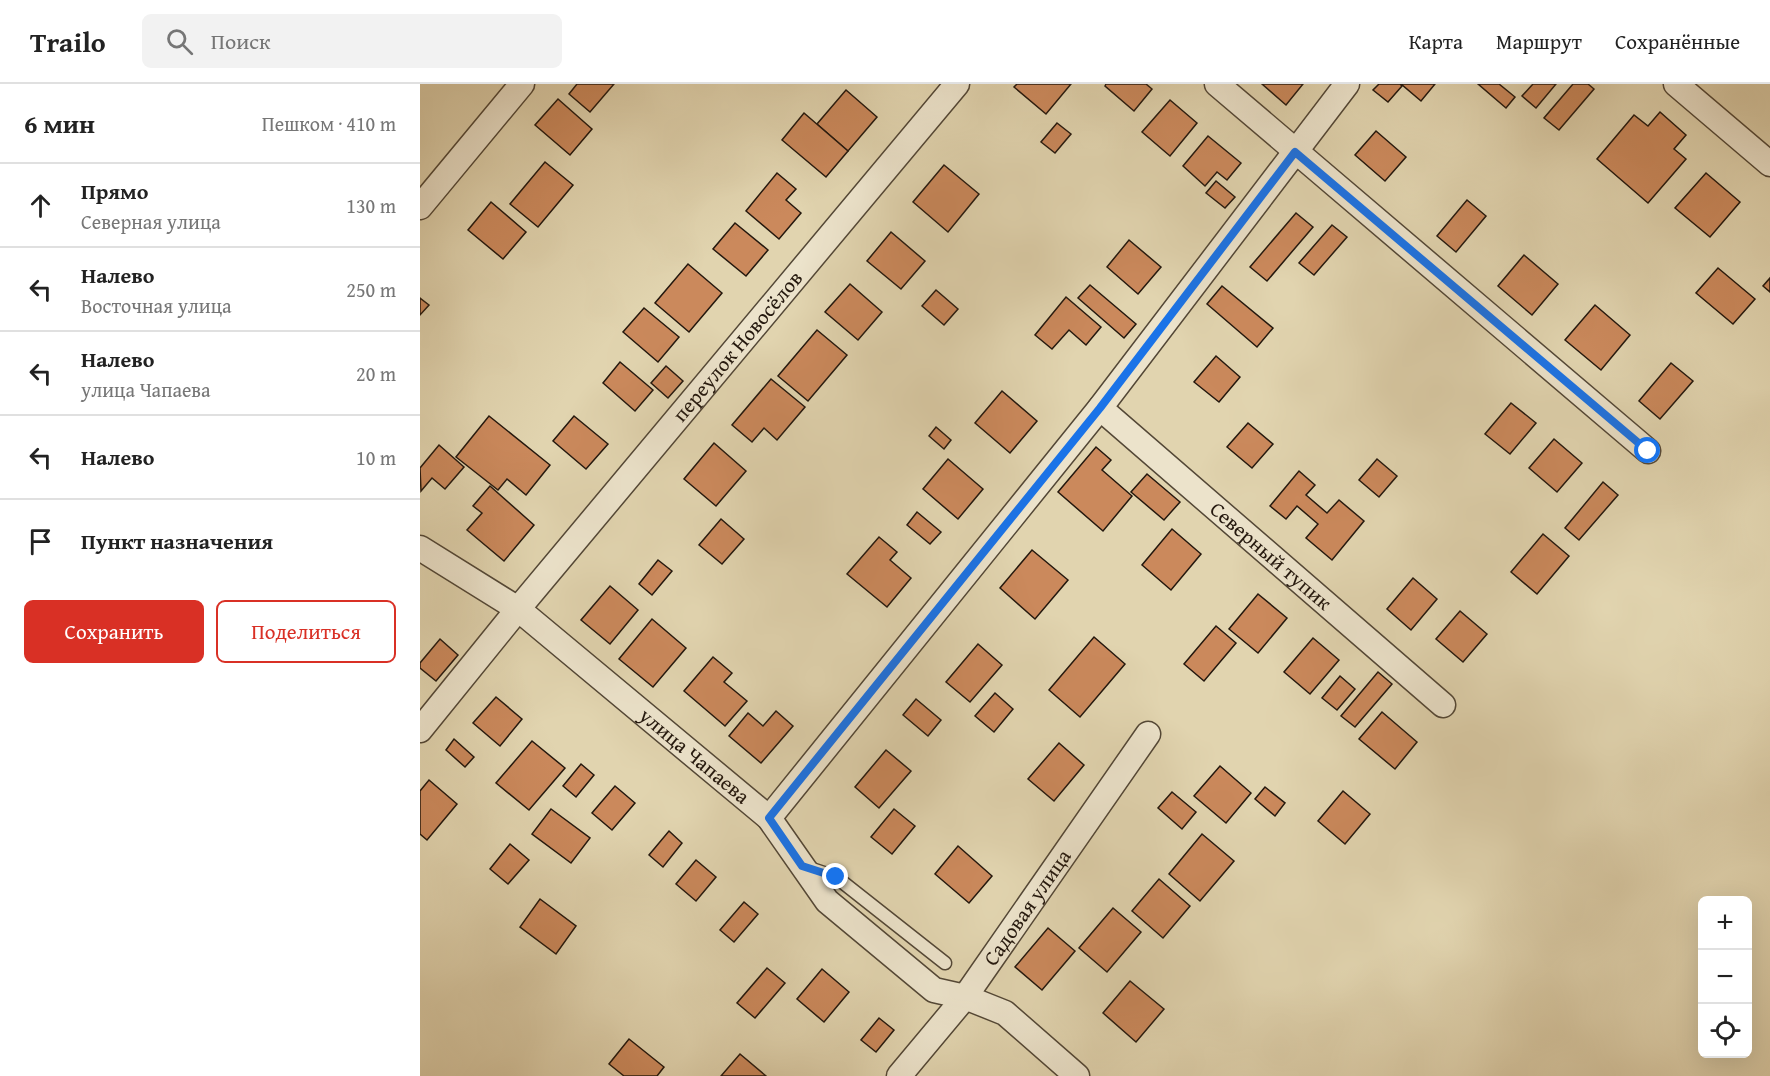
<!DOCTYPE html>
<html lang="ru">
<head>
<meta charset="utf-8">
<style>
	:root { --surface:#fff; --page:#f2f2f2; --text:#222; --muted:#767676; --line:#e0e0e0; --accent:#d93025 }
	body { margin:0; font-family:"Gentium Book Plus",serif; background:var(--page); color:var(--text) }
	.controls { position:absolute; right:18px; bottom:18px; display:grid; overflow:hidden; border-radius:9px; box-shadow:0 6px 24px #0002 }
	.controls button { width:54px; height:54px; display:grid; place-items:center; padding:0; border:0; border-bottom:2px solid var(--line); background:var(--surface); color:var(--text); font:30px sans-serif }
	.stop { position:absolute; width:18px; height:18px; margin:-14px; border:4px solid #1a73e8; border-radius:50%; background:#fff }
	.stop.end { background:#1a73e8; border-color:#fff; box-shadow:0 2px 6px #0008 }
	.list { margin:0; padding:0; list-style:none }
	h2 { display:flex; justify-content:space-between; align-items:center; height:78px; margin:0; padding:0 24px; font-size:26px }
	h2 small { font-size:20px; font-weight:400; color:var(--muted) }
	.list li { display:grid; grid-template-columns:39px 1fr auto; gap:18px; align-items:center; box-sizing:border-box; height:84px; padding:0 24px; border-top:2px solid var(--line) }
	.list b { display:block; font-size:22px; white-space:nowrap }
	.list p { margin:0; font-size:20px; white-space:nowrap; color:var(--muted) }
	.list em { font-size:20px; font-style:normal; color:var(--muted) }
	.actions { display:flex; gap:12px; padding:18px 24px }
	.actions a { flex:1; padding:14px 0; border:2px solid var(--accent); border-radius:9px; text-align:center; font-size:21px; color:var(--accent) }
	.actions .main { background:var(--accent); color:#fff }
	.icon { flex:none; width:33px; height:33px; fill:none; stroke:currentColor; stroke-width:2; stroke-linecap:round; stroke-linejoin:round }
	.map { position:relative; flex:none; width:1350px; height:992px; overflow:hidden }
	header { display:flex; align-items:center; gap:36px; box-sizing:border-box; height:84px; padding:0 30px; background:var(--surface); border-bottom:2px solid var(--line) }
	header strong { font-size:28px }
	nav { display:flex; gap:33px; margin-inline-start:auto; font-size:21px }
	.search { width:420px; height:54px; background:var(--page); display:flex; align-items:center; gap:15px; box-sizing:border-box; padding:0 21px; border-radius:9px; color:var(--muted); font-size:22px }
	main { display:flex }
	aside { flex:1; background:var(--surface) }
	.map>svg:first-child { display:block }
	.building { fill:#cb895c; stroke:#24180e; stroke-width:1.5 }
	.lines { fill:none; stroke-linecap:round; stroke-linejoin:round }
	.lane-casing { stroke:#534736; stroke-width:15 }
	.street-casing { stroke:#534736; stroke-width:27 }
	.lane { stroke:#ece3cb; stroke-width:12 }
	.street { stroke:#ece3cb; stroke-width:24 }
	.route { stroke:#1a73e8; stroke-width:8 }
	.labels { text-anchor:middle; stroke-width:6; stroke-linejoin:round; paint-order:stroke }
	.street-label { font-size:21px; fill:#24180e; stroke:#ece3cb }
</style>
</head>
<body>
<header>
<strong>Trailo</strong>
<div class="search"><svg class="icon" aria-label="search" viewBox="0 0 24 24"><circle cx="10" cy="10" r="6"/><path d="M15 15l6 6"/></svg>Поиск</div>
<nav><a>Карта</a><a>Маршрут</a><a>Сохранённые</a></nav>
</header>
<main>
<aside>
<h2>6 мин<small>Пешком · 410 m</small></h2>
<ul class="list">
<li><svg class="icon" aria-label="ahead" viewBox="0 0 24 24"><path d="M12 20V5M6 11l6-6 6 6"/></svg><div><b>Прямо</b><p>Северная улица</p></div><em>130 m</em></li>
<li><svg class="icon" aria-label="left" viewBox="0 0 24 24"><path d="M17 20v-9H6M10 6l-5 5 5 5"/></svg><div><b>Налево</b><p>Восточная улица</p></div><em>250 m</em></li>
<li><svg class="icon" aria-label="left" viewBox="0 0 24 24"><path d="M17 20v-9H6M10 6l-5 5 5 5"/></svg><div><b>Налево</b><p>улица Чапаева</p></div><em>20 m</em></li>
<li><svg class="icon" aria-label="left" viewBox="0 0 24 24"><path d="M17 20v-9H6M10 6l-5 5 5 5"/></svg><div><b>Налево</b></div><em>10 m</em></li>
<li><svg class="icon" aria-label="arrive" viewBox="0 0 24 24"><path d="M6 21V4h12l-3 4 3 4H6"/></svg><div><b>Пункт назначения</b></div></li>
</ul>
<div class="actions"><a class="main">Сохранить</a><a>Поделиться</a></div>
</aside>
<div class="map">
<svg width="1350" height="992" viewBox="0 0 1350 992">
	<rect width="100%" height="100%" fill="#e1d4af"/>
	<filter id="stains"><feTurbulence type="fractalNoise" baseFrequency=".00333" numOctaves="4"/><feColorMatrix values="0 0 0 0 .2 0 0 0 0 .09 0 0 0 0 .02 0 0 0 .5 -.17"/></filter>
	<radialGradient id="worn" r=".72"><stop offset=".6" stop-color="#630" stop-opacity="0"/><stop offset="1" stop-color="#630" stop-opacity=".3"/></radialGradient>
	<!-- building -->
	<g class="building">
		<polygon points="157,0 194,0 170,28 149,10"/>
		<polygon points="597,0 651,0 626,30 594,3"/>
		<polygon points="686,0 726,0 732,5 714,27 685,2"/>
		<polygon points="842,0 883,0 866,21"/>
		<polygon points="959,0 980,0 982,2 968,18 953,6"/>
		<polygon points="981,0 1015,0 1001,17"/>
		<polygon points="1058,0 1079,0 1095,13 1086,24"/>
		<polygon points="1113,0 1136,0 1116,24 1102,12"/>
		<polygon points="1153,0 1168,0 1174,5 1139,46 1124,34"/>
		<polygon points="426,6 457,33 428,67 397,40"/>
		<polygon points="138,15 172,45 150,71 115,41"/>
		<polygon points="750,16 777,39 750,72 722,48"/>
		<polygon points="1240,28 1266,51 1254,65 1266,75 1228,119 1177,75 1214,31 1228,42"/>
		<polygon points="384,29 428,67 406,93 362,56"/>
		<polygon points="637,39 651,50 635,69 621,58"/>
		<polygon points="956,47 986,73 965,97 935,71"/>
		<polygon points="788,52 821,79 807,96 797,88 785,102 763,82"/>
		<polygon points="125,78 153,101 118,143 90,120"/>
		<polygon points="524,81 559,110 528,148 493,118"/>
		<polygon points="357,89 376,105 366,116 381,129 359,155 326,127"/>
		<polygon points="1286,89 1320,118 1290,153 1255,124"/>
		<polygon points="796,97 815,113 805,124 786,109"/>
		<polygon points="1047,116 1066,132 1036,168 1017,152"/>
		<polygon points="71,118 106,148 83,175 48,146"/>
		<polygon points="876,129 893,143 847,197 830,183"/>
		<polygon points="315,139 348,166 326,192 293,165"/>
		<polygon points="912,141 927,153 894,191 879,179"/>
		<polygon points="471,148 505,177 481,205 447,177"/>
		<polygon points="709,156 741,183 718,210 687,183"/>
		<polygon points="1104,171 1138,200 1112,231 1078,202"/>
		<polygon points="268,180 302,209 269,248 235,219"/>
		<polygon points="1298,184 1335,215 1313,240 1276,209"/>
		<polygon points="1350,194 1350,208 1343,202"/>
		<polygon points="430,200 462,228 438,256 405,228"/>
		<polygon points="670,201 716,240 704,254 658,214"/>
		<polygon points="802,202 853,244 837,263 787,220"/>
		<polygon points="516,206 538,225 524,241 502,222"/>
		<polygon points="646,213 681,243 666,261 649,246 632,265 615,251"/>
		<polygon points="0,214 9,221 0,231"/>
		<polygon points="1175,221 1210,251 1181,286 1145,256"/>
		<polygon points="224,224 259,253 238,278 203,248"/>
		<polygon points="397,246 427,271 388,317 358,292"/>
		<polygon points="796,272 820,293 799,318 774,298"/>
		<polygon points="200,278 233,306 215,327 183,299"/>
		<polygon points="1251,279 1273,297 1240,335 1219,317"/>
		<polygon points="246,282 263,297 248,314 231,299"/>
		<polygon points="351,295 385,323 357,356 344,344 332,358 312,341"/>
		<polygon points="582,307 617,337 590,369 555,339"/>
		<polygon points="1091,319 1116,339 1090,370 1065,350"/>
		<polygon points="69,332 130,381 106,411 87,395 78,406 36,373"/>
		<polygon points="154,332 188,360 166,385 133,357"/>
		<polygon points="828,339 853,360 832,384 807,363"/>
		<polygon points="516,343 531,356 524,365 509,352"/>
		<polygon points="1134,355 1162,379 1137,408 1109,384"/>
		<polygon points="294,359 326,387 296,422 264,395"/>
		<polygon points="19,361 44,383 25,405 12,394 1,407 0,384"/>
		<polygon points="676,363 691,376 682,386 712,412 683,447 638,408"/>
		<polygon points="528,375 563,405 538,435 503,405"/>
		<polygon points="957,375 977,392 959,413 939,396"/>
		<polygon points="879,387 895,401 886,411 907,429 919,416 944,437 912,476 886,454 898,440 877,422 866,435 850,422"/>
		<polygon points="727,390 760,418 744,436 711,408"/>
		<polygon points="1183,398 1198,411 1159,456 1145,444"/>
		<polygon points="70,402 114,441 84,477 47,446 62,429 53,422"/>
		<polygon points="497,428 521,448 510,460 487,441"/>
		<polygon points="301,435 324,455 302,480 279,461"/>
		<polygon points="752,445 781,470 751,506 722,481"/>
		<polygon points="1123,450 1149,472 1117,510 1091,488"/>
		<polygon points="459,453 477,468 470,476 491,494 467,523 427,490"/>
		<polygon points="612,466 648,496 615,535 580,504"/>
		<polygon points="238,476 252,487 232,511 219,500"/>
		<polygon points="993,494 1017,515 991,546 967,525"/>
		<polygon points="190,502 218,526 190,560 161,536"/>
		<polygon points="838,510 867,534 838,569 809,545"/>
		<polygon points="1040,527 1067,550 1043,578 1016,555"/>
		<polygon points="232,535 266,564 233,603 199,575"/>
		<polygon points="796,542 816,559 784,597 764,580"/>
		<polygon points="674,553 705,580 660,633 629,606"/>
		<polygon points="893,554 919,576 890,610 864,588"/>
		<polygon points="20,555 38,571 16,597 0,584 0,579"/>
		<polygon points="558,560 582,581 550,618 526,598"/>
		<polygon points="293,573 312,589 304,598 327,617 305,642 264,607"/>
		<polygon points="958,588 972,600 935,643 921,632"/>
		<polygon points="920,592 935,605 917,626 902,614"/>
		<polygon points="575,609 593,625 574,648 555,632"/>
		<polygon points="76,613 102,635 80,662 53,639"/>
		<polygon points="496,615 521,636 508,652 483,631"/>
		<polygon points="356,627 373,642 341,679 309,652 328,629 343,642"/>
		<polygon points="962,628 997,658 975,685 939,655"/>
		<polygon points="34,655 54,673 45,683 26,666"/>
		<polygon points="112,657 145,684 109,726 76,699"/>
		<polygon points="639,659 664,681 634,717 608,695"/>
		<polygon points="466,666 491,687 459,724 435,703"/>
		<polygon points="161,680 174,691 156,713 143,702"/>
		<polygon points="800,682 831,709 806,739 774,712"/>
		<polygon points="9,696 37,720 7,756 0,750 0,707"/>
		<polygon points="195,702 215,719 192,746 172,729"/>
		<polygon points="845,703 865,719 855,732 835,715"/>
		<polygon points="923,707 950,730 925,760 898,737"/>
		<polygon points="752,708 776,728 762,745 738,724"/>
		<polygon points="131,725 170,754 151,779 112,750"/>
		<polygon points="474,725 495,742 472,770 451,753"/>
		<polygon points="249,747 262,759 243,783 229,771"/>
		<polygon points="782,750 814,777 780,817 749,790"/>
		<polygon points="90,760 109,776 88,800 70,785"/>
		<polygon points="538,762 572,792 549,819 515,790"/>
		<polygon points="276,776 296,793 276,817 256,800"/>
		<polygon points="739,795 770,822 743,854 712,827"/>
		<polygon points="120,815 156,842 136,870 100,843"/>
		<polygon points="324,818 338,830 314,858 300,846"/>
		<polygon points="693,824 721,848 687,888 659,864"/>
		<polygon points="628,844 655,867 622,906 595,883"/>
		<polygon points="347,884 365,899 335,934 317,919"/>
		<polygon points="402,885 429,908 404,938 377,915"/>
		<polygon points="710,897 744,925 716,958 683,929"/>
		<polygon points="459,934 474,946 456,968 441,956"/>
		<polygon points="209,955 244,983 237,992 204,992 189,980"/>
		<polygon points="320,970 346,992 301,992"/>
	</g>
	<g class="lines">
		<!-- lane casing -->
		<g class="lane-casing">
			<polyline id="lane" points="386,783 416,793 525,879"/>
		</g>
		<!-- street casing -->
		<g class="street-casing">
			<g id="street">
				<polyline points="797,0 1228,367"/>
				<polyline points="1256,0 1350,80"/>
				<polyline points="0,123 102,0"/>
				<path id="s1" d="M680,324L1023,621"/>
				<path id="s2" d="M0,464L98,525L349,734L407,817L514,906L545,913L585,929L657,992"/>
				<path id="s3" d="M0,646L98,525L537,0"/>
				<polyline points="349,734 680,324 927,0"/>
				<path id="s4" d="M479,992L545,913L728,650"/>
			</g>
		</g>
		<!-- lane -->
		<use href="#lane" class="lane"/>
		<!-- street -->
		<use href="#street" class="street"/>
	</g>
	<g class="lines">
		<!-- route -->
		<polyline class="route" points="416,793 382,782 349,734 680,324 875,68 1228,367"/>
	</g>
	<g class="labels">
		<!-- street labels -->
		<g class="street-label">
			<text dy="7" stroke="none"><textPath href="#s3" startOffset="498">переулок Новосёлов</textPath></text>
			<text dy="7" stroke="none"><textPath href="#s1" startOffset="226">Северный тупик</textPath></text>
			<text dy="7" stroke="none"><textPath href="#s2" startOffset="345">улица Чапаева</textPath></text>
			<text dy="7" stroke="none"><textPath href="#s4" startOffset="212">Садовая улица</textPath></text>
		</g>
	</g>
	<rect width="100%" height="100%" filter="url(#stains)"/>
	<rect width="100%" height="100%" fill="url(#worn)"/>
</svg>
<div class="controls">
<button>+</button>
<button>−</button>
<button><svg class="icon" aria-label="locate" viewBox="0 0 24 24"><circle cx="12" cy="12" r="6"/><path d="M12 2v4M12 18v4M2 12h4M18 12h4"/></svg></button>
</div>
<div class="stop" style="left:1228px;top:367px"></div>
<div class="stop end" style="left:416px;top:793px"></div>
</div>
</main>
</body>
</html>
